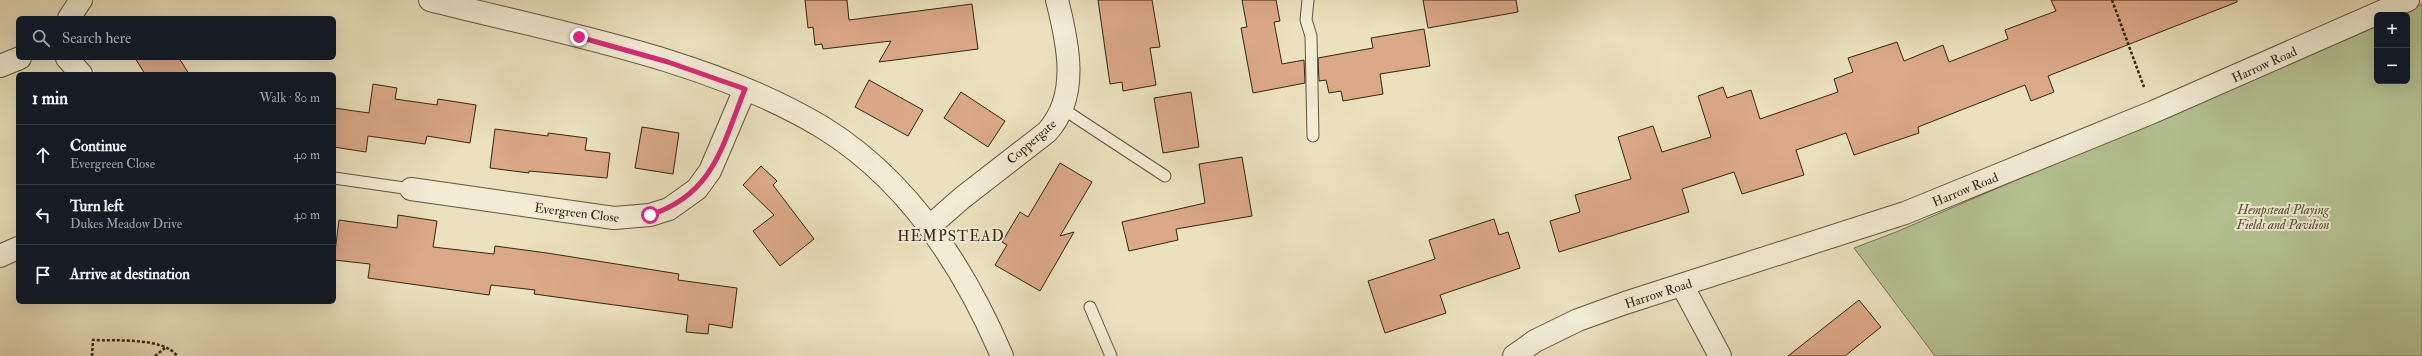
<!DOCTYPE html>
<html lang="en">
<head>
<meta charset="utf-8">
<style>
	:root { --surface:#171b24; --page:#20242c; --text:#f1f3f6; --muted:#9ea1a6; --line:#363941 }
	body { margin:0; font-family:"IM FELL Double Pica",serif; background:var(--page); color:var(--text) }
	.controls { position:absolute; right:12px; top:12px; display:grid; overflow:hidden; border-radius:6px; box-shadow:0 4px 16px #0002 }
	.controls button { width:36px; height:36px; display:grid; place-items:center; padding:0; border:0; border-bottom:1px solid var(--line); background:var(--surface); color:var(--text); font:20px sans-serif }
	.stop { position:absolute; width:12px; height:12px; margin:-9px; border:3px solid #db2777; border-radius:50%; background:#fff }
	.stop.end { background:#db2777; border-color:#fff; box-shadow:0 1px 4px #0008 }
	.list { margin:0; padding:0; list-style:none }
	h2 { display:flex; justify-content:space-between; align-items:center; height:52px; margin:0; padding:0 16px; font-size:17px }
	h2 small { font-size:13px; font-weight:400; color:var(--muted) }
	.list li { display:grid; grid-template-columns:26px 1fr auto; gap:12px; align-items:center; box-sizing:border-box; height:60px; padding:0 16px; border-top:1px solid var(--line) }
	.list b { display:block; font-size:15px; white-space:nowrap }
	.list p { margin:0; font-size:13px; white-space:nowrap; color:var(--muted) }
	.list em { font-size:13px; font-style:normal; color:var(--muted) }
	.icon { flex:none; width:22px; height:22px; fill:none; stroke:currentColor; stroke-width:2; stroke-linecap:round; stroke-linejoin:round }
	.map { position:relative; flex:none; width:2422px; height:356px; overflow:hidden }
	.search { position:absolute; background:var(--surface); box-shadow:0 4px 16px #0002; left:16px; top:16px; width:320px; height:44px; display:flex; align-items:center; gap:10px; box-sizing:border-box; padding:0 14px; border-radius:6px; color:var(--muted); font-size:15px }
	.panel { position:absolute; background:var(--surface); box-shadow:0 4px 16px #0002; left:16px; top:72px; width:320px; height:232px; border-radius:6px }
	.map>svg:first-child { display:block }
	.green { fill:#b5c393; stroke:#757452 }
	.building { fill:#dba888; stroke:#352511 }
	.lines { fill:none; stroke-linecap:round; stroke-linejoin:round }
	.service-casing { stroke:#62543c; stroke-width:13 }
	.minor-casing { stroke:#62543c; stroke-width:24 }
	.path { stroke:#352511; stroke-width:2.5; stroke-dasharray:3 2; stroke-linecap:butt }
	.service { stroke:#f2ecd5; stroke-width:11 }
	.minor { stroke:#f2ecd5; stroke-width:22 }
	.route { stroke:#db2777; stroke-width:5 }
	.labels { text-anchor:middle; stroke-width:4; stroke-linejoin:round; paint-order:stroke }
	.street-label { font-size:13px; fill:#352511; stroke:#f2ecd5 }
	.park-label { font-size:13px; font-style:italic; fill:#554c32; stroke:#f2ecd5 }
	.quarter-label { font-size:15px; letter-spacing:1px; fill:#352511; stroke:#f2ecd5 }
</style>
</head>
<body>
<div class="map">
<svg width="2422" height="356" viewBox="0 0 2422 356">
	<rect width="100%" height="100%" fill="#ebe1be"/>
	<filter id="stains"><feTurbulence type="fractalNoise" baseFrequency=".005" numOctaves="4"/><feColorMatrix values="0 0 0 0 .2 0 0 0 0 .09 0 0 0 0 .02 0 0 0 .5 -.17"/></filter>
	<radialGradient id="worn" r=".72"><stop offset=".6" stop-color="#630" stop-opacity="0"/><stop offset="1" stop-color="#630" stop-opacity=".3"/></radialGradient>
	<!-- green -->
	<polygon class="green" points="2422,4 2422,356 1935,356 1854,248 1896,232 2377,24 2377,81 2407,81 2407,15 2397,15"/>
	<!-- building -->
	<g class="building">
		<polygon points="805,0 847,0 849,20 972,4 978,49 879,62 891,41 823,49 822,44 815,45 813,27 808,28"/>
		<polygon points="1098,0 1152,0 1160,47 1150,48 1156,85 1123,91 1122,82 1110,84"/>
		<polygon points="1242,0 1276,0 1280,21 1274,22 1282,64 1304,60 1305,83 1253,93 1241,28 1247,27"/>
		<polygon points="1423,0 1516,0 1518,12 1428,28"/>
		<polygon points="2051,0 2237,0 2237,2 2048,76 2054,92 2031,101 2025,85 1918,127 1919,133 1854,155 1846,133 1796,150 1804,175 1742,194 1734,172 1682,189 1689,212 1559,252 1550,221 1580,212 1575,195 1631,179 1618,137 1653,126 1662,152 1711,137 1698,96 1723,87 1727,98 1751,90 1760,119 1838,92 1834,79 1853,72 1848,58 1897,42 1904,61 1943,45 1949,62 2008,39 2005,30 2056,11"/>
		<polygon points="1424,29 1430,66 1380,74 1383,94 1343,101 1341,91 1329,93 1326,80 1319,81 1318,58 1373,48 1371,38"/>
		<polygon points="135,58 179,58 189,74 145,74"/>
		<polygon points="869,80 923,110 908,136 855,107"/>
		<polygon points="373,84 397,88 395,99 437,105 438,99 476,105 470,143 427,136 425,144 368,136 366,152 334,147 334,108 369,113"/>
		<polygon points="961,92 1005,121 988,147 944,118"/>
		<polygon points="1191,92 1199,147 1163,153 1154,98"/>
		<polygon points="642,127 679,133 673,174 635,168"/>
		<polygon points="495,129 548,136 548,133 587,138 585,150 610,153 607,178 529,171 529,173 490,168"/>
		<polygon points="1242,157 1252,216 1176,229 1178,240 1129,251 1122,222 1205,203 1199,164"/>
		<polygon points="1060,163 1092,182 1060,236 1074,232 1040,291 995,265 1007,245 1002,242 1020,212 1028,217"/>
		<polygon points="761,166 777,181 773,185 814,239 780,266 753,231 774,215 743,185"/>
		<polygon points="398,215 437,221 433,247 494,254 495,246 547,253 679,274 678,280 737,288 732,328 709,324 708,334 686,332 688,315 534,294 535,290 491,285 489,295 368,278 370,264 334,260 339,220 397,228"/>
		<polygon points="1494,219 1499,235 1508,232 1520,268 1440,295 1446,313 1385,333 1368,281 1435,259 1429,240"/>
		<polygon points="1859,300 1881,327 1845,356 1788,356"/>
	</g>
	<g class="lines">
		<!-- service casing -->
		<g class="service-casing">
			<g id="service">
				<polyline points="1308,0 1306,20 1311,36 1313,136"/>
				<polyline points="1063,109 1165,176"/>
				<polyline points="334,178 411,189"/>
				<polyline points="1090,307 1111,356"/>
			</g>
		</g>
		<!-- minor casing -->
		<g class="minor-casing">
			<g id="minor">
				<path d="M430,0C559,33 707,58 822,127C907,179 964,267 1002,356"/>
				<polyline points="69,18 81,0"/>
				<polyline points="67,58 81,74"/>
				<polyline points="0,66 20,58"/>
				<polyline points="411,189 614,218 650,215 669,209 697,189 710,171 745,89"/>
				<path d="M930,226L962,198L1047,132C1080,96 1068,43 1057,0"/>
				<polyline points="0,256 18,248"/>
				<polyline points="1682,285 1720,356"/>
				<polyline points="1514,356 1535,341 1578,320 1625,303 1905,213 2153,112 2408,0"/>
			</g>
		</g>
		<!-- path -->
		<g class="path">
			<polyline points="2112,0 2144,87"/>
			<path d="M92,356L93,340C114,341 164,337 177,356"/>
			<polyline points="155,356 165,348"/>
		</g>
		<!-- service -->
		<use href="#service" class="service"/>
		<!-- minor -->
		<use href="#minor" class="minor"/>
	</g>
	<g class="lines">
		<!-- route -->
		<path class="route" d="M579,37L668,62L745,89C722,146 714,194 650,215"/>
	</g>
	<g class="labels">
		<!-- street labels -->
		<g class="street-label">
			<text transform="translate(2264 64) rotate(-24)" y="5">Harrow Road</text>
			<text transform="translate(1031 141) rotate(-41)" y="5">Coppergate</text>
			<text transform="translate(1965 189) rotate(-22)" y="5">Harrow Road</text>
			<text transform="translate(577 212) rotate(7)" y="5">Evergreen Close</text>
			<text transform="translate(1658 293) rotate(-18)" y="5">Harrow Road</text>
		</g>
		<!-- park labels -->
		<g class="park-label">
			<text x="2283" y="214">Hempstead Playing<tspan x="2283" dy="15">Fields and Pavilion</tspan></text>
		</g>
		<!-- quarter labels -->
		<g class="quarter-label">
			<text x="951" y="241">HEMPSTEAD</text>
		</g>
	</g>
	<rect width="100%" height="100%" filter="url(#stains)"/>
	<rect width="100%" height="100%" fill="url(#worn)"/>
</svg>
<div class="controls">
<button>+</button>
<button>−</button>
</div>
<div class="stop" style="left:650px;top:215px"></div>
<div class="stop end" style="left:579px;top:37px"></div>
<div class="search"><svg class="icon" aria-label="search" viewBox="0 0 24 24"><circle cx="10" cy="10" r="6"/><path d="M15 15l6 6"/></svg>Search here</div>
<section class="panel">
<h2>1 min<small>Walk · 80 m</small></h2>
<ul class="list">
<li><svg class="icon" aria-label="ahead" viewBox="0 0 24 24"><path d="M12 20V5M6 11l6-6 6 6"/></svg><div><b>Continue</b><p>Evergreen Close</p></div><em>40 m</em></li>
<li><svg class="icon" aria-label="left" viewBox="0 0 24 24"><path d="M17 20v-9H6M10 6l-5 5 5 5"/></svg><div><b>Turn left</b><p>Dukes Meadow Drive</p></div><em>40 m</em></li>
<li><svg class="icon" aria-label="arrive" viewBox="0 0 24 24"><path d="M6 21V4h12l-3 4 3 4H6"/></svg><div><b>Arrive at destination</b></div></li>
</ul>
</section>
</div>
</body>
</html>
